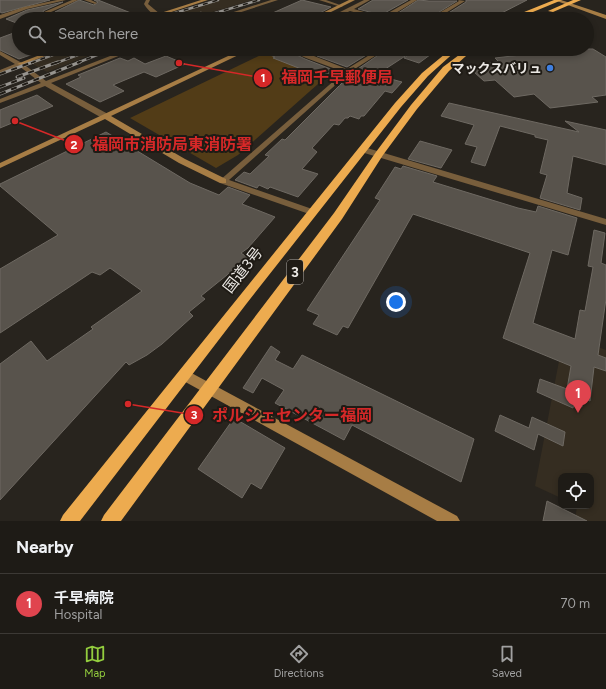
<!DOCTYPE html>
<html lang="en">
<head>
<meta charset="utf-8">
<style>
	:root { --surface:#1e1b16; --page:#26241f; --text:#f1f3f6; --muted:#a1a1a1; --line:#3c3935; --accent:#93cd3e }
	body { margin:0; font-family:Figtree,"Noto Sans JP",sans-serif; background:var(--page); color:var(--text) }
	.controls { position:absolute; right:12px; bottom:12px; display:grid; overflow:hidden; border-radius:8px; box-shadow:0 2px 6px #0003 }
	.controls button { width:36px; height:36px; display:grid; place-items:center; padding:0; border:0; border-bottom:1px solid var(--line); background:var(--surface); color:var(--text); font:20px sans-serif }
	.you { position:absolute; left:396px; top:302px; width:14px; height:14px; margin:-10px; border:3px solid #fff; border-radius:50%; background:#1a73e8; box-shadow:0 0 0 6px #1a73e833 }
	.badge { display:grid; place-items:center; width:26px; height:26px; border-radius:50%; background:var(--accent); color:#fff; font-size:13px; font-weight:700 }
	.pin { position:absolute; translate:-50% -33px; filter:drop-shadow(0 1px 2px #0008) }
	.pin::after { content:''; position:absolute; top:21px; width:14px; height:12px; background:inherit; clip-path:polygon(0 0,100% 0,50% 100%) }
	.list { margin:0; padding:0; list-style:none }
	h2 { display:flex; justify-content:space-between; align-items:center; height:52px; margin:0; padding:0 16px; font-size:17px }
	h2 small { font-size:13px; font-weight:400; color:var(--muted) }
	.list li { display:grid; grid-template-columns:26px 1fr auto; gap:12px; align-items:center; box-sizing:border-box; height:60px; padding:0 16px; border-top:1px solid var(--line) }
	.list b { display:block; font-size:15px; white-space:nowrap }
	.list p { margin:0; font-size:13px; white-space:nowrap; color:var(--muted) }
	.list em { font-size:13px; font-style:normal; color:var(--muted) }
	.icon { flex:none; width:22px; height:22px; fill:none; stroke:currentColor; stroke-width:2; stroke-linecap:round; stroke-linejoin:round }
	.map { position:relative; flex:none; width:606px; height:521px; overflow:hidden }
	.search { position:absolute; background:var(--surface); box-shadow:0 2px 6px #0003; left:12px; right:12px; top:12px; height:44px; display:flex; align-items:center; gap:10px; box-sizing:border-box; padding:0 14px; border-radius:22px; color:var(--muted); font-size:15px }
	.sheet { height:112px; background:var(--surface) }
	nav { display:flex; justify-content:space-around; align-items:center; box-sizing:border-box; height:56px; border-top:1px solid var(--line); background:var(--surface); font-size:11px; color:var(--muted) }
	nav a { display:grid; justify-items:center; gap:2px }
	nav .on { color:var(--accent) }
	.map>svg:first-child { display:block }
	.built { fill:#352d21 }
	.green { fill:#523c17 }
	.building { fill:#58534c; stroke:#6e6962 }
	.lines { fill:none; stroke-linecap:round; stroke-linejoin:round }
	.street { fill:#785e3c; fill-rule:evenodd }
	.secondary { fill:#a77d45; fill-rule:evenodd }
	.highway { fill:#edab4f; fill-rule:evenodd }
	.rail-far1-casing { stroke:#97948f; stroke-width:2.5 }
	.rail-casing { stroke:#97948f; stroke-width:3 }
	.rail-far1 { stroke:#1f1b15; stroke-width:1.5; stroke-dasharray:5; stroke-linecap:butt }
	.rail { stroke:#1f1b15; stroke-width:2; stroke-dasharray:6; stroke-linecap:butt }
	.shop-dot { fill:#3f7fe0; stroke:#1f1b15; stroke-width:1.5 }
	.labels { text-anchor:middle; stroke-width:4; stroke-linejoin:round; paint-order:stroke }
	.far-poi-label { font-size:13px; font-weight:bold; fill:#ebe8e4; stroke:#1f1b15; text-anchor:end }
	.shield { fill:#1f1b15; stroke:#aeaaa6; stroke-width:1 }
	.shield-label { font-size:14px; font-weight:bold; fill:#ebe8e4 }
	.street-label { font-size:15px; fill:#ebe8e4; stroke:#1f1b15 }
	.leader { fill:none; stroke:#d62828; stroke-width:1.5 }
	.callout-dot { fill:#d62828; stroke:#1f1b15; stroke-width:1.5 }
	.mark-label { font-size:12px; text-anchor:middle; font-weight:bold; fill:#fff }
	.callout-label { font-size:16px; text-anchor:middle; font-weight:bold; fill:#d62828; stroke:#1f1b15; stroke-width:4; stroke-linejoin:round; paint-order:stroke }
</style>
</head>
<body>
<div class="map">
<svg width="606" height="521" viewBox="0 0 606 521">
	<rect width="100%" height="100%" fill="#28241e"/>
	<!-- built -->
	<g class="built">
		<polygon points="215,0 252,0 189,19 150,19"/>
		<polygon points="64,49 106,49 47,72 29,62"/>
		<polygon points="564,335 606,350 606,521 575,521 577,506 591,506 591,476 561,476 561,498 535,486"/>
	</g>
	<!-- green -->
	<polygon class="green" points="267,52 327,76 238,155 216,168 130,118"/>
	<!-- building -->
	<g class="building">
		<polygon points="0,0 50,0 2,13 0,12"/>
		<polygon points="79,0 94,5 98,2 94,0 98,0 131,13 113,19 19,19 19,24 6,19 27,10 63,2 43,11 44,13 58,17 58,13 55,12"/>
		<polygon points="302,0 331,7 309,19 259,19"/>
		<polygon points="373,0 408,0 381,15 358,9"/>
		<polygon points="418,0 429,1 457,1 428,19 389,19"/>
		<polygon points="466,0 527,0 490,19 439,19 466,2"/>
		<polygon points="350,13 373,19 337,19"/>
		<polygon points="19,31 19,49 32,49 39,52 19,59 0,50 0,38"/>
		<polygon points="255,49 285,49 305,59 341,73 332,81 273,58 275,57"/>
		<polygon points="327,49 376,49 347,67 317,56"/>
		<polygon points="387,49 416,49 376,75 402,82 392,93 385,91 364,116 361,116 359,119 350,116 348,118 345,118 339,125 334,124 312,148 317,152 302,169 318,174 298,197 270,187 268,189 259,185 257,188 235,180 244,172 250,174 269,156 265,155 282,139 285,140 352,73"/>
		<polygon points="417,49 438,49 419,63 404,58"/>
		<polygon points="573,49 593,49 606,57 606,95 592,97 598,102 550,108 534,94 514,97 495,80 484,81 474,72 479,66 498,61 495,58"/>
		<polygon points="166,56 185,64 156,77 144,72 113,85 124,91 100,102 66,84 81,77 78,75 120,58 128,61 134,58 145,64"/>
		<polygon points="37,95 53,106 0,128 0,110"/>
		<polygon points="449,103 579,132 565,121 606,130 606,165 573,156 567,193 582,198 580,210 540,198 547,175 540,173 548,140 535,137 535,135 500,126 485,166 471,162 477,147 465,144 474,125 441,116"/>
		<polygon points="106,132 190,183 219,195 228,187 250,195 242,204 275,217 248,248 241,253 248,258 201,296 205,299 189,312 193,316 162,344 147,355 129,365 126,362 0,500 0,364 31,341 47,361 93,329 91,327 142,291 110,268 100,275 92,272 0,333 0,269 58,235 0,186 0,184"/>
		<polygon points="420,141 452,150 441,168 408,159"/>
		<polygon points="403,166 437,176 433,182 518,208 536,212 538,206 577,218 568,255 552,250 533,323 575,339 580,310 585,311 593,267 588,266 594,230 605,233 601,263 606,265 606,299 598,355 606,358 606,371 594,367 590,401 583,398 582,407 574,404 573,408 537,392 540,379 567,389 571,366 503,338 530,253 413,214 348,328 343,326 337,335 313,324 319,315 307,310 380,200 375,198 395,167 401,169"/>
		<polygon points="271,346 280,352 275,360 293,369 302,355 474,439 461,482 352,425 344,440 275,403 284,390 262,378 253,393 243,388"/>
		<polygon points="500,415 529,428 532,417 565,432 563,446 538,434 534,450 495,431"/>
		<polygon points="234,418 285,448 261,489 251,483 242,498 198,469"/>
		<polygon points="547,501 587,521 543,521"/>
	</g>
	<g class="lines">
		<!-- street -->
		<g class="street">
			<polygon points="57,0 66,0 27,9 0,19 0,15 24,7"/>
			<polygon points="72,0 78,0 51,12 57,14 57,16 44,12"/>
			<polygon points="84,0 91,0 97,3 95,4"/>
			<path d="M146,0H150L148,4L160,14V16C153,16 147,9 144,4Z"/>
			<polygon points="271,0 278,0 220,19 212,19"/>
			<polygon points="319,0 326,0 343,6 341,7"/>
			<polygon points="364,0 370,0 354,9 381,17 411,0 417,0 386,19 378,19 350,11 333,19 326,19"/>
			<polygon points="458,0 465,1 436,19 429,19 459,1"/>
			<polygon points="128,49 136,49 51,83 108,114 108,118 102,118 45,86 0,103 0,99 41,83 19,66 0,74 0,70 15,64 0,55 0,51 22,63 46,81"/>
			<polygon points="286,49 294,49 309,54 319,49 326,49 314,56 347,69 379,49 386,49 350,72 229,180 315,210 317,212 312,215 220,183 219,181 344,72 306,58"/>
			<polygon points="361,148 367,148 606,219 606,225 361,152"/>
		</g>
		<!-- secondary -->
		<g class="secondary">
			<polygon points="201,0 208,0 150,19 142,19"/>
			<polygon points="349,0 355,0 317,19 310,19"/>
			<polygon points="554,0 561,0 606,15 606,19"/>
			<polygon points="55,49 63,49 22,65 17,64"/>
			<polygon points="243,49 251,49 111,116 185,159 226,179 226,183 220,183 179,163 105,119 0,168 0,163"/>
			<polygon points="184,369 457,516 460,521 437,521 180,379 178,375 180,371"/>
		</g>
		<!-- highway -->
		<g class="highway">
			<polygon points="554,0 562,0 516,19 507,19"/>
			<polygon points="573,0 581,0 553,12 548,11"/>
			<polygon points="451,49 458,49 428,76 401,107 247,303 80,521 60,521 63,515 395,103 422,73"/>
			<polygon points="467,49 474,49 449,71 417,109 383,155 342,219 121,521 101,521 104,515 334,213 376,152 411,105 443,67"/>
		</g>
		<!-- rail-far1 casing -->
		<g class="rail-far1-casing">
			<g id="rail-far1">
				<polyline points="155,19 218,0"/>
				<polyline points="184,19 201,13"/>
				<polyline points="195,19 259,0"/>
				<polyline points="31,63 69,49"/>
				<polyline points="56,63 94,49"/>
				<polyline points="77,63 112,49"/>
			</g>
		</g>
		<!-- rail casing -->
		<g class="rail-casing">
			<g id="rail">
				<polyline points="0,74 33,62"/>
				<polyline points="17,77 58,62"/>
				<polyline points="0,87 24,78"/>
				<polyline points="0,94 80,62"/>
			</g>
		</g>
		<!-- rail-far1 -->
		<use href="#rail-far1" class="rail-far1"/>
		<!-- rail -->
		<use href="#rail" class="rail"/>
	</g>
	<!-- markers -->
	<circle class="shop-dot" cx="550" cy="68" r="4"/>
	<g class="labels">
		<!-- far-poi labels -->
		<g class="far-poi-label">
			<text x="542" y="73">マックスバリュ</text>
		</g>
		<!-- shield labels -->
		<rect class="shield" x="287" y="260" width="16" height="24" rx="3"/>
		<g class="shield-label">
			<text x="295" y="277">3</text>
		</g>
		<!-- street labels -->
		<g class="street-label">
			<text transform="translate(243 270) rotate(-52)" y="5">国道3号</text>
		</g>
	</g>
	<!-- callouts -->
	<path class="leader" d="M179 63L263 78M15 121L74 144M128 404L194 415"/>
	<g class="callout-dot">
		<circle cx="179" cy="63" r="4"/>
		<circle cx="15" cy="121" r="4"/>
		<circle cx="128" cy="404" r="4"/>
		<circle cx="263" cy="78" r="10"/>
		<circle cx="74" cy="144" r="10"/>
		<circle cx="194" cy="415" r="10"/>
	</g>
	<g class="mark-label">
		<text x="263" y="82">1</text>
		<text x="74" y="149">2</text>
		<text x="194" y="419">3</text>
	</g>
	<g class="callout-label">
		<text x="337" y="83">福岡千早郵便局</text>
		<text x="172" y="150">福岡市消防局東消防署</text>
		<text x="292" y="421">ポルシェセンター福岡</text>
	</g>
</svg>
<div class="controls">
<button><svg class="icon" aria-label="locate" viewBox="0 0 24 24"><circle cx="12" cy="12" r="6"/><path d="M12 2v4M12 18v4M2 12h4M18 12h4"/></svg></button>
</div>
<div class="you"></div>
<div class="pin badge" style="left:578px;top:413px;background:#e0444e">1</div>
<div class="search"><svg class="icon" aria-label="search" viewBox="0 0 24 24"><circle cx="10" cy="10" r="6"/><path d="M15 15l6 6"/></svg>Search here</div>
</div>
<section class="sheet">
<h2>Nearby<small></small></h2>
<ul class="list">
<li><span class="badge" style="background:#e0444e">1</span><div><b>千早病院</b><p>Hospital</p></div><em>70 m</em></li>
</ul>
</section>
<nav>
<a class="on"><svg class="icon" aria-label="map" viewBox="0 0 24 24"><path d="M3 6l6-2 6 2 6-2v14l-6 2-6-2-6 2zM9 4v14M15 6v14"/></svg>Map</a>
<a><svg class="icon" aria-label="directions" viewBox="0 0 24 24"><path d="M12 3l9 9-9 9-9-9zM9 14v-3h6M13 9l2 2-2 2"/></svg>Directions</a>
<a><svg class="icon" aria-label="saved" viewBox="0 0 24 24"><path d="M7 4h10v16l-5-4-5 4z"/></svg>Saved</a>
</nav>
</body>
</html>
